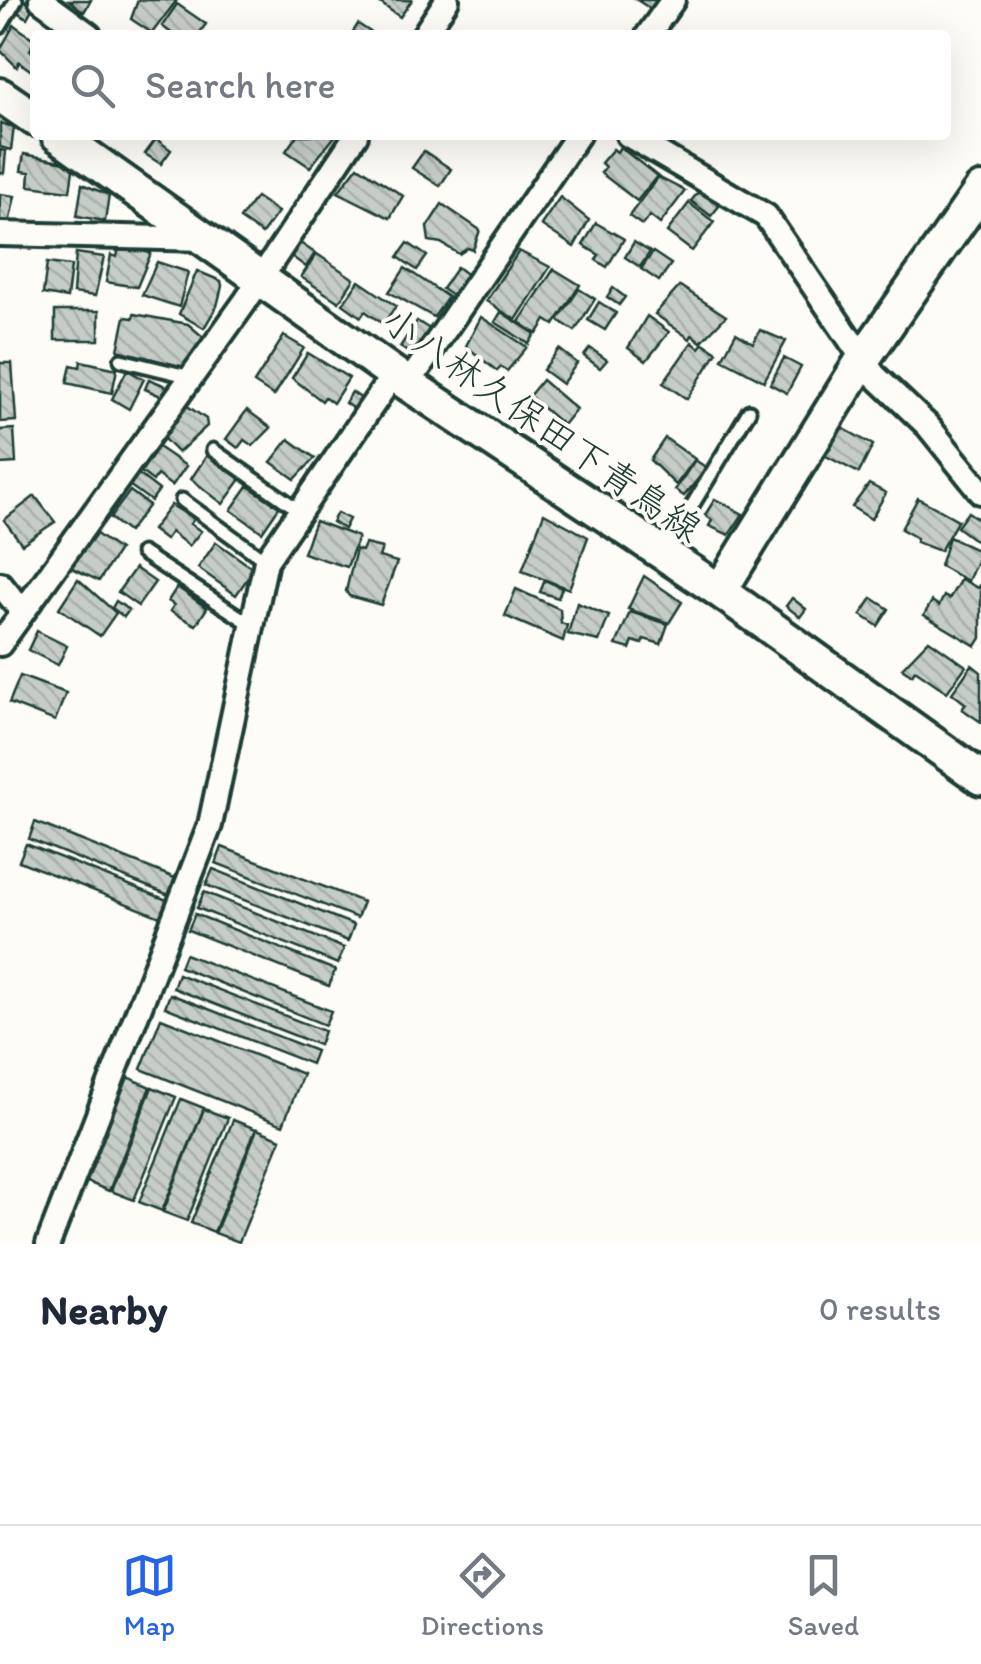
<!DOCTYPE html>
<html lang="en">
<head>
<meta charset="utf-8">
<style>
	:root { --surface:#fff; --page:#f2f2f3; --text:#1f2937; --muted:#747a83; --line:#e0e1e3; --accent:#2563eb }
	body { margin:0; font-family:Itim,"Klee One",sans-serif; background:var(--page); color:var(--text) }
	.list { margin:0; padding:0; list-style:none }
	h2 { display:flex; justify-content:space-between; align-items:center; height:130px; margin:0; padding:0 40px; font-size:42px }
	h2 small { font-size:32px; font-weight:400; color:var(--muted) }
	.icon { flex:none; width:55px; height:55px; fill:none; stroke:currentColor; stroke-width:2; stroke-linecap:round; stroke-linejoin:round }
	.map { position:relative; flex:none; width:981px; height:1244px; overflow:hidden }
	.search { position:absolute; background:var(--surface); box-shadow:0 10px 40px #0002; left:30px; right:30px; top:30px; height:110px; display:flex; align-items:center; gap:25px; box-sizing:border-box; padding:0 35px; border-radius:10px; color:var(--muted); font-size:38px }
	.sheet { height:280px; background:var(--surface) }
	nav { display:flex; justify-content:space-around; align-items:center; box-sizing:border-box; height:140px; border-top:2px solid var(--line); background:var(--surface); font-size:28px; color:var(--muted) }
	nav a { display:grid; justify-items:center; gap:5px }
	nav .on { color:var(--accent) }
	.map>svg:first-child { display:block }
	.building { fill:url(#building-back-hatch); stroke:#1f3d34; stroke-width:2.5 }
	.lines { fill:none; stroke-linecap:round; stroke-linejoin:round }
	.lane-casing { stroke:#1f3d34; stroke-width:19 }
	.street-casing { stroke:#1f3d34; stroke-width:30 }
	.secondary-casing { stroke:#1f3d34; stroke-width:40 }
	.lane { stroke:#fdfcf7; stroke-width:11 }
	.street { stroke:#fdfcf7; stroke-width:22 }
	.secondary { stroke:#fdfcf7; stroke-width:32 }
	.labels { text-anchor:middle; stroke-width:8; stroke-linejoin:round; paint-order:stroke }
	.street-label { font-size:38px; fill:#1f3d34; stroke:#fdfcf7 }
</style>
</head>
<body>
<div class="map">
<svg width="981" height="1244" viewBox="0 0 981 1244">
	<defs>
		<pattern id="building-back-hatch" width="6" height="6" patternUnits="userSpaceOnUse" patternTransform="scale(2.5)"><rect width="6" height="6" fill="#c6cdc7"/><path d="M-1 5l2 2M0 0l6 6M5-1l2 2" fill="none" stroke="#aab1ac"/></pattern>
	</defs>
	<rect width="100%" height="100%" fill="#fdfcf7"/>
	<filter id="ink" filterUnits="userSpaceOnUse"><feTurbulence type="fractalNoise" baseFrequency=".01" numOctaves="2"/><feDisplacementMap in="SourceGraphic" scale="20" xChannelSelector="R" yChannelSelector="G"/><feConvolveMatrix kernelMatrix="1 2 1 2 8 2 1 2 1" color-interpolation-filters="sRGB"/></filter>
	<g filter="url(#ink)">
		<!-- building -->
		<g class="building">
			<polygon points="23,0 34,5 27,18 16,11"/>
			<polygon points="69,0 91,0 84,12"/>
			<polygon points="138,0 177,0 152,33 131,19"/>
			<polygon points="376,0 412,0 400,17"/>
			<polygon points="637,0 662,0 654,11"/>
			<polygon points="177,4 206,24 198,35 174,35 162,26"/>
			<polygon points="358,24 375,35 351,35"/>
			<polygon points="14,25 35,40 30,50 35,54 33,72 19,62 17,67 0,50"/>
			<polygon points="0,123 14,127 11,150 0,147"/>
			<polygon points="297,135 336,135 310,167 286,151"/>
			<polygon points="156,139 171,150 161,164 145,154"/>
			<polygon points="620,147 657,176 637,201 601,173 605,167 601,163 613,149 617,152"/>
			<polygon points="0,150 6,151 4,173 0,173"/>
			<polygon points="424,151 451,169 440,186 412,168"/>
			<polygon points="24,154 65,162 73,170 70,191 29,186 30,172 21,171"/>
			<polygon points="358,166 403,196 390,218 338,192"/>
			<polygon points="658,177 685,191 660,224 650,216 642,225 629,216"/>
			<polygon points="82,184 109,195 105,221 77,216"/>
			<polygon points="700,190 720,205 711,216 691,201"/>
			<polygon points="0,194 15,196 9,224 0,223"/>
			<polygon points="256,197 278,212 262,234 240,219"/>
			<polygon points="560,197 589,220 574,247 541,225"/>
			<polygon points="689,203 714,222 692,251 667,232"/>
			<polygon points="442,204 480,230 473,250 468,248 459,254 441,243 429,241 427,227"/>
			<polygon points="596,223 624,239 607,267 596,260 599,255 583,245"/>
			<polygon points="634,242 650,252 640,267 625,257"/>
			<polygon points="300,243 315,253 306,267 291,256"/>
			<polygon points="408,243 427,256 417,270 398,257"/>
			<polygon points="119,247 151,253 137,287 106,282 111,255 117,257"/>
			<polygon points="519,251 550,267 516,320 486,301"/>
			<polygon points="653,252 671,264 659,281 641,269"/>
			<polygon points="76,253 104,257 95,296 73,293"/>
			<polygon points="317,254 354,279 339,302 301,277"/>
			<polygon points="157,262 188,272 179,307 142,295"/>
			<polygon points="47,263 71,266 67,298 43,294"/>
			<polygon points="457,267 473,279 458,300 442,289"/>
			<polygon points="405,268 448,297 434,317 389,292"/>
			<polygon points="554,269 580,285 554,325 546,320 537,334 519,322"/>
			<polygon points="197,271 221,281 222,286 217,306 204,328 179,314"/>
			<polygon points="359,281 396,306 383,324 365,311 361,317 343,304"/>
			<polygon points="680,286 726,316 701,342 692,335 690,339 655,314"/>
			<polygon points="613,288 625,297 619,305 607,297"/>
			<polygon points="579,289 595,299 575,331 558,320"/>
			<polygon points="599,302 616,313 605,330 588,320"/>
			<rect x="55" y="311" width="44" height="29"/>
			<polygon points="501,312 535,334 529,344 495,322"/>
			<polygon points="134,314 188,324 209,342 191,369 118,350 125,317 133,318"/>
			<polygon points="647,316 669,332 646,361 628,348"/>
			<polygon points="481,317 527,347 507,371 501,367 497,371 466,346"/>
			<polygon points="417,321 436,333 418,359 400,347"/>
			<polygon points="760,330 786,341 764,381 722,359 736,333 753,343"/>
			<polygon points="284,336 304,348 274,396 254,383"/>
			<polygon points="692,342 699,348 703,343 717,352 687,399 663,383"/>
			<polygon points="590,348 607,360 600,368 584,356"/>
			<polygon points="559,349 577,363 562,384 543,370"/>
			<polygon points="308,353 349,378 333,403 325,397 322,401 292,378"/>
			<polygon points="784,358 801,367 787,393 770,384"/>
			<polygon points="81,361 117,369 112,393 67,383 71,365 80,367"/>
			<polygon points="0,363 12,363 16,421 0,422"/>
			<polygon points="127,370 144,379 129,409 112,399"/>
			<polygon points="149,379 168,387 163,397 145,389"/>
			<polygon points="542,380 576,409 563,425 529,396"/>
			<polygon points="352,392 362,399 355,410 345,403"/>
			<polygon points="186,405 206,419 207,426 178,453 162,437"/>
			<polygon points="247,410 271,428 253,446 244,440 238,448 226,439"/>
			<polygon points="839,426 873,445 859,473 824,455"/>
			<polygon points="14,429 16,463 0,464 0,430"/>
			<polygon points="665,438 695,459 676,485 650,460"/>
			<polygon points="289,439 315,458 295,479 271,462"/>
			<polygon points="158,447 186,466 172,486 157,475 153,481 141,472"/>
			<polygon points="207,455 241,479 223,504 191,479"/>
			<polygon points="695,460 707,468 684,496 675,490"/>
			<polygon points="137,473 159,490 151,501 129,485"/>
			<polygon points="869,484 886,493 871,519 852,507"/>
			<polygon points="248,486 279,507 262,532 231,510"/>
			<polygon points="130,491 149,505 128,532 110,518"/>
			<polygon points="35,496 55,522 22,544 4,520"/>
			<polygon points="918,498 958,520 940,551 916,542 917,538 901,529"/>
			<polygon points="715,499 743,514 729,535 709,526 712,520 705,515"/>
			<polygon points="171,505 194,519 190,524 201,531 189,546 171,532 165,540 152,530"/>
			<polygon points="968,512 981,521 981,545 957,527"/>
			<polygon points="337,513 349,519 344,529 332,522"/>
			<polygon points="544,513 588,537 569,589 522,571"/>
			<polygon points="315,521 358,537 347,567 303,553"/>
			<polygon points="95,533 119,550 99,581 70,567"/>
			<polygon points="949,537 981,552 968,581 940,566"/>
			<polygon points="216,542 254,569 236,595 198,568"/>
			<polygon points="365,544 382,548 379,557 397,562 381,605 349,596 346,591 356,549 362,551"/>
			<polygon points="135,568 155,582 138,606 118,592"/>
			<polygon points="644,576 682,602 669,623 628,609"/>
			<polygon points="78,579 116,613 100,636 59,608"/>
			<polygon points="961,579 978,588 981,584 981,638 976,646 924,615 932,601 939,606 944,596 949,599"/>
			<polygon points="545,580 562,588 558,598 540,592"/>
			<polygon points="177,587 207,608 196,625 170,611 174,605 168,601"/>
			<polygon points="516,589 560,609 561,623 567,625 563,641 505,616"/>
			<polygon points="792,598 806,609 800,617 786,606"/>
			<polygon points="872,598 889,609 878,626 861,615"/>
			<polygon points="116,601 129,610 124,617 112,608"/>
			<polygon points="577,603 609,616 599,641 568,634"/>
			<polygon points="630,612 668,624 661,644 644,639 642,644 633,641 630,649 616,645"/>
			<polygon points="37,631 67,646 58,665 28,650"/>
			<polygon points="929,640 966,666 947,692 915,670 912,675 902,668"/>
			<polygon points="972,665 981,672 981,722 962,709 966,704 952,693"/>
			<polygon points="20,676 66,693 55,721 9,703"/>
			<polygon points="35,822 175,878 169,895 29,839"/>
			<polygon points="26,844 167,900 160,917 19,861"/>
			<polygon points="222,847 363,902 357,918 216,863"/>
			<polygon points="213,869 354,925 348,941 206,885"/>
			<polygon points="204,892 344,948 338,964 197,908"/>
			<polygon points="195,914 335,970 329,986 188,930"/>
			<polygon points="185,954 331,1011 325,1025 180,967"/>
			<polygon points="178,974 324,1031 319,1045 173,988"/>
			<polygon points="170,994 316,1051 311,1064 165,1007"/>
			<polygon points="161,1018 303,1074 283,1125 141,1069"/>
			<polygon points="128,1077 150,1087 109,1191 85,1181"/>
			<polygon points="152,1087 176,1097 134,1200 111,1191"/>
			<polygon points="181,1099 204,1108 162,1211 139,1202"/>
			<polygon points="204,1109 228,1118 187,1221 163,1212"/>
			<polygon points="233,1120 256,1129 214,1232 191,1223"/>
			<polygon points="257,1129 281,1139 239,1242 215,1233"/>
		</g>
		<g class="lines">
			<!-- lane casing -->
			<g class="lane-casing">
				<g id="lane">
					<polyline points="0,27 16,0"/>
					<polyline points="121,360 191,377"/>
					<polyline points="213,450 300,511"/>
					<polyline points="182,500 266,561"/>
					<polyline points="666,549 749,411"/>
					<polyline points="142,553 252,625"/>
				</g>
			</g>
			<!-- street casing -->
			<g class="street-casing">
				<g id="street">
					<polyline points="41,0 89,35"/>
					<polyline points="424,35 447,0"/>
					<polyline points="648,35 673,0"/>
					<polyline points="628,135 766,216 874,375 928,426 981,492"/>
					<polyline points="0,234 205,239"/>
					<polyline points="408,384 578,135"/>
					<polyline points="0,584 22,611"/>
					<polyline points="0,644 245,302 356,135"/>
					<polyline points="48,1244 210,825 266,561 395,372"/>
				</g>
			</g>
			<!-- secondary casing -->
			<g class="secondary-casing">
				<g id="secondary">
					<polyline points="0,95 35,119"/>
					<polyline points="58,135 408,384 720,591 981,778"/>
					<polyline points="720,591 863,359 981,190"/>
				</g>
			</g>
			<!-- lane -->
			<use href="#lane" class="lane"/>
			<!-- street -->
			<use href="#street" class="street"/>
			<!-- secondary -->
			<use href="#secondary" class="secondary"/>
		</g>
	</g>
	<g class="labels">
		<!-- street labels -->
		<g class="street-label">
			<text transform="translate(542 424) rotate(35)" y="13">小八林久保田下青鳥線</text>
		</g>
	</g>
</svg>
<div class="search"><svg class="icon" aria-label="search" viewBox="0 0 24 24"><circle cx="10" cy="10" r="6"/><path d="M15 15l6 6"/></svg>Search here</div>
</div>
<section class="sheet">
<h2>Nearby<small>0 results</small></h2>
<ul class="list">
</ul>
</section>
<nav>
<a class="on"><svg class="icon" aria-label="map" viewBox="0 0 24 24"><path d="M3 6l6-2 6 2 6-2v14l-6 2-6-2-6 2zM9 4v14M15 6v14"/></svg>Map</a>
<a><svg class="icon" aria-label="directions" viewBox="0 0 24 24"><path d="M12 3l9 9-9 9-9-9zM9 14v-3h6M13 9l2 2-2 2"/></svg>Directions</a>
<a><svg class="icon" aria-label="saved" viewBox="0 0 24 24"><path d="M7 4h10v16l-5-4-5 4z"/></svg>Saved</a>
</nav>
</body>
</html>
